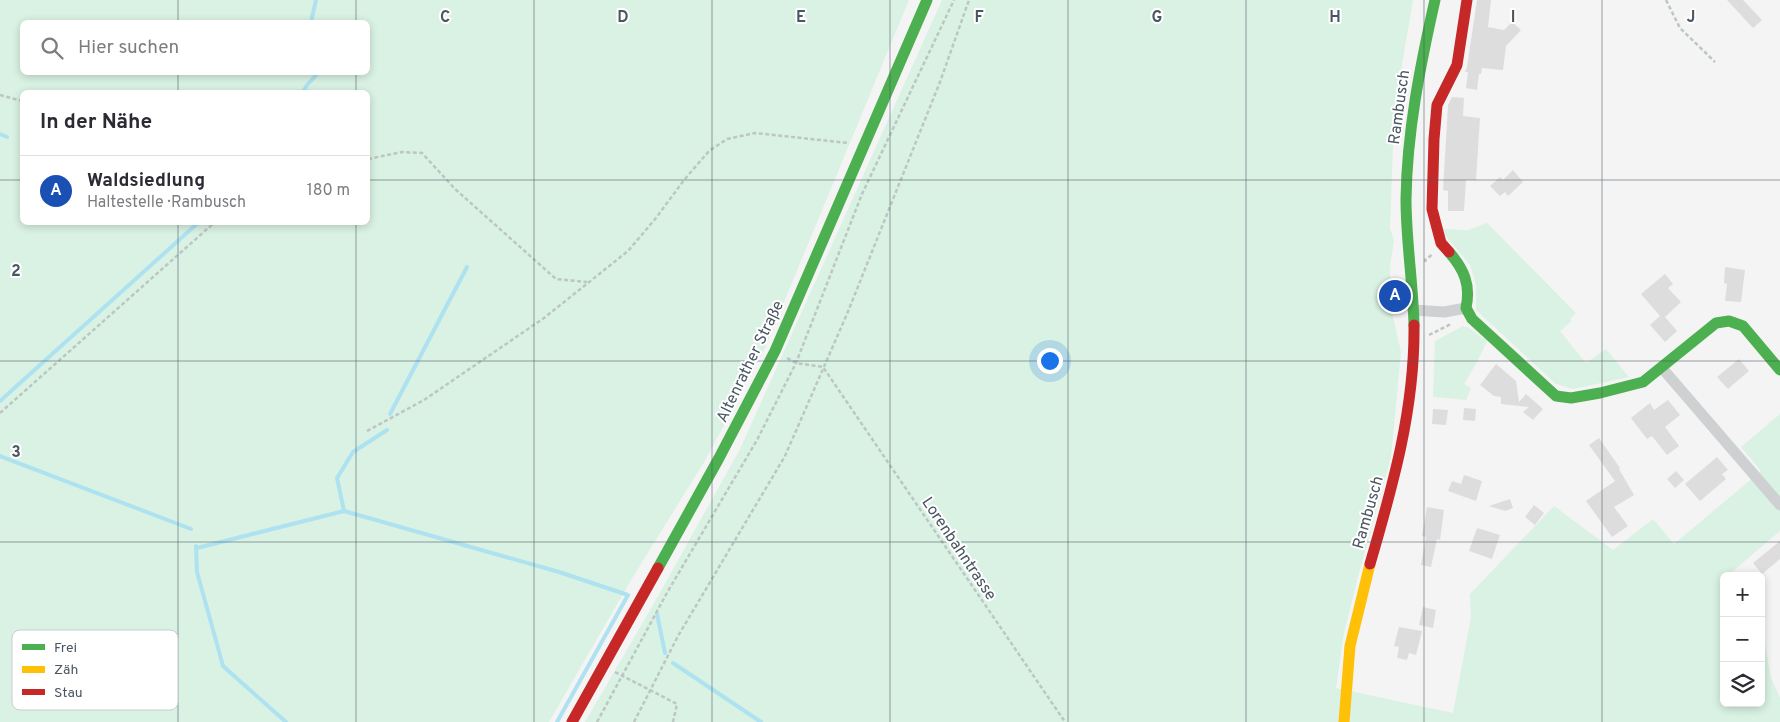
<!DOCTYPE html>
<html lang="de">
<head>
<meta charset="utf-8">
<style>
	:root { --surface:#fff; --page:#f7f7f7; --text:#2b2b33; --muted:#7c7c81; --line:#e1e1e2; --accent:#868d94 }
	body { margin:0; font-family:Overpass,sans-serif; background:var(--page); color:var(--text) }
	.controls { position:absolute; right:15px; bottom:15px; display:grid; overflow:hidden; border-radius:8px; box-shadow:0 2px 8px #0003 }
	.controls button { width:45px; height:45px; display:grid; place-items:center; padding:0; border:0; border-bottom:1px solid var(--line); background:var(--surface); color:var(--text); font:25px sans-serif }
	.you { position:absolute; left:1049px; top:360px; width:18px; height:18px; margin:-12px; border:4px solid #fff; border-radius:50%; background:#1a73e8; box-shadow:0 0 0 8px #1a73e833 }
	.badge { display:grid; place-items:center; width:32px; height:32px; border-radius:50%; background:var(--accent); color:#fff; font-size:16px; font-weight:700 }
	.pin { position:absolute; translate:-50% -50%; border:2px solid #fff; box-shadow:0 1px 5px #0006 }
	.list { margin:0; padding:0; list-style:none }
	h2 { display:flex; justify-content:space-between; align-items:center; height:65px; margin:0; padding:0 20px; font-size:21px }
	h2 small { font-size:16px; font-weight:400; color:var(--muted) }
	.list li { display:grid; grid-template-columns:32px 1fr auto; gap:15px; align-items:center; box-sizing:border-box; height:70px; padding:0 20px; border-top:1px solid var(--line) }
	.list b { display:block; font-size:19px; white-space:nowrap }
	.list p { margin:0; font-size:16px; white-space:nowrap; color:var(--muted) }
	.list em { font-size:16px; font-style:normal; color:var(--muted) }
	.icon { flex:none; width:28px; height:28px; fill:none; stroke:currentColor; stroke-width:2; stroke-linecap:round; stroke-linejoin:round }
	.map { position:relative; flex:none; width:1780px; height:722px; overflow:hidden }
	.search { position:absolute; background:var(--surface); box-shadow:0 2px 8px #0003; left:20px; top:20px; width:350px; height:55px; display:flex; align-items:center; gap:12px; box-sizing:border-box; padding:0 18px; border-radius:8px; color:var(--muted); font-size:19px }
	.panel { position:absolute; background:var(--surface); box-shadow:0 2px 8px #0003; left:20px; top:90px; width:350px; height:135px; border-radius:8px }
	.map>svg:first-child { display:block }
	.green { fill:#d9f2e3; fill-rule:evenodd }
	.lines { fill:none; stroke-linecap:round; stroke-linejoin:round }
	.stream { stroke:#aee2f0; stroke-width:4 }
	.building { fill:#ddddde }
	.path { stroke:#bcc7c4; stroke-width:2.5; stroke-dasharray:4 2.5; stroke-linecap:butt }
	.street { stroke:#ced0d2; stroke-width:11 }
	.fast { stroke:#4caf50; stroke-width:11 }
	.slow { stroke:#ffc107; stroke-width:11 }
	.jam { stroke:#c62828; stroke-width:11 }
	.grid { fill:none; stroke:#4a5661; stroke-width:1; stroke-opacity:0.55 }
	.labels { text-anchor:middle; stroke-width:4; stroke-linejoin:round; paint-order:stroke }
	.street-label { font-size:16px; fill:#4a5661; stroke:#fff }
	.key { fill:#fff; stroke:#c9ccd0; stroke-width:1 }
	.key-label { font-size:14px; fill:#4a5661 }
	.grid-label { font-size:16px; text-anchor:middle; font-weight:bold; fill:#4a5661; stroke:#fff; stroke-width:4; stroke-linejoin:round; paint-order:stroke }
</style>
</head>
<body>
<div class="map">
<svg width="1780" height="722" viewBox="0 0 1780 722">
	<rect width="100%" height="100%" fill="#f4f4f4"/>
	<!-- green -->
	<g class="green">
		<path d="M0,0H909L765,348L706,459L634,575L549,722H0ZM22,22H368V72H22ZM22,92H368V222H22Z"/>
		<polygon points="942,0 1413,0 1398,88 1393,146 1390,228 1394,241 1390,266 1391,308 1401,352 1391,457 1358,577 1344,633 1336,688 1453,713 1471,617 1470,594 1554,506 1613,550 1653,519 1674,544 1761,471 1741,447 1780,414 1780,531 1727,576 1724,576 1724,703 1761,703 1761,620 1771,678 1780,698 1780,722 585,722 653,605 740,449"/>
		<polygon points="1487,223 1576,313 1570,319 1572,321 1560,331 1586,363 1606,349 1629,377 1573,389 1556,384 1476,310 1476,285 1470,265 1440,229 1468,230"/>
		<polygon points="1463,326 1469,328 1487,341 1477,362 1464,384 1471,388 1466,400 1433,397 1435,341"/>
	</g>
	<g class="lines">
		<!-- stream -->
		<g class="stream">
			<polyline points="311,22 316,0"/>
			<polyline points="303,92 307,85 319,72"/>
			<polyline points="0,134 7,137"/>
			<polyline points="0,401 199,222"/>
			<polyline points="390,414 467,267"/>
			<polyline points="0,456 191,529"/>
			<polyline points="344,511 337,478 353,452 387,430"/>
			<polyline points="196,546 197,572 223,666 286,722"/>
			<polyline points="197,548 344,511 559,572 628,595 557,722"/>
			<polyline points="657,614 665,653"/>
			<polyline points="673,663 761,722"/>
		</g>
	</g>
	<!-- building -->
	<g class="building">
		<polygon points="1477,0 1491,0 1488,27 1504,30 1512,22 1521,30 1506,46 1503,70 1482,68 1481,74 1479,74 1477,90 1466,88 1468,72 1465,72 1467,67"/>
		<polygon points="1727,0 1743,0 1762,20 1753,28"/>
		<polygon points="1452,97 1464,98 1463,116 1480,118 1476,180 1466,180 1464,211 1448,211 1448,191 1443,190 1448,105"/>
		<polygon points="1513,170 1523,182 1508,196 1505,192 1500,196 1490,186 1500,177 1503,180"/>
		<polygon points="1725,267 1745,270 1741,302 1725,301 1727,284 1724,283"/>
		<polygon points="1665,274 1673,284 1668,288 1681,302 1665,317 1677,331 1665,342 1650,325 1660,316 1641,294"/>
		<polygon points="1739,359 1749,371 1728,389 1717,377"/>
		<polygon points="1496,364 1516,381 1519,402 1526,394 1543,409 1533,420 1523,412 1529,407 1501,404 1501,397 1494,396 1480,385"/>
		<polygon points="1668,400 1680,415 1665,427 1679,446 1667,455 1652,436 1647,439 1631,418 1650,403 1654,410"/>
		<polygon points="1464,408 1476,409 1475,421 1463,420"/>
		<polygon points="1433,409 1448,410 1446,425 1432,424"/>
		<polygon points="1599,438 1620,468 1619,469 1634,495 1614,507 1628,526 1612,537 1586,501 1615,481 1589,445"/>
		<polygon points="1717,457 1728,470 1722,474 1726,479 1700,501 1685,484"/>
		<polygon points="1676,471 1684,480 1675,488 1667,479"/>
		<polygon points="1464,475 1482,481 1476,501 1448,491 1452,481 1461,484"/>
		<polygon points="1510,499 1513,508 1505,511 1489,506"/>
		<polygon points="1534,505 1544,513 1535,525 1525,517"/>
		<polygon points="1427,507 1444,510 1440,540 1437,539 1431,567 1421,565 1426,537 1422,536"/>
		<polygon points="1477,528 1500,535 1492,559 1469,551"/>
		<polygon points="1780,541 1780,559 1762,574 1753,563"/>
		<polygon points="1423,607 1436,610 1433,628 1419,625"/>
		<polygon points="1399,627 1422,631 1416,655 1409,653 1407,660 1397,658 1399,647 1394,646"/>
	</g>
	<g class="lines">
		<!-- path -->
		<g class="path">
			<polyline points="1666,0 1680,28 1715,62"/>
			<polyline points="0,95 22,101"/>
			<polyline points="368,159 402,152 422,153 455,189 556,279 587,282"/>
			<polyline points="1426,262 1425,260 1433,254"/>
			<polyline points="1429,335 1451,324"/>
			<polyline points="787,358 796,363 823,367 1065,722"/>
			<polyline points="0,413 215,222"/>
			<polyline points="367,431 424,400 544,318 628,251 656,218 684,180 709,151 727,139 755,133 848,143"/>
			<polyline points="615,672 677,704 673,722"/>
			<polyline points="597,722 668,591 757,440 796,363 862,194 954,0"/>
			<polyline points="634,722 678,636 785,456 847,314 940,82 969,0"/>
		</g>
		<!-- street -->
		<g class="street">
			<polyline points="1413,310 1444,312 1466,308"/>
			<polyline points="1662,368 1780,505"/>
		</g>
		<!-- fast -->
		<g class="fast">
			<path d="M1449,252C1464,269 1471,285 1466,308L1472,319L1556,396L1571,398L1600,393L1643,382L1716,323L1729,321L1743,326L1780,370"/>
			<path d="M1414,325C1413,283 1406,241 1406,199C1407,132 1420,66 1435,0"/>
			<polyline points="658,568 719,458 775,351 927,0"/>
		</g>
		<!-- slow -->
		<polyline class="slow" points="1344,722 1350,646 1370,564"/>
		<!-- jam -->
		<g class="jam">
			<polyline points="1449,252 1441,243 1432,209 1434,139 1437,105 1457,65 1467,0"/>
			<path d="M1370,564C1393,485 1415,408 1414,325"/>
			<polyline points="572,722 658,568"/>
		</g>
	</g>
	<!-- grid -->
	<path class="grid" d="M178,0V22M356,0V22M534,0V722M712,0V722M890,0V722M1068,0V722M1246,0V722M1424,0V722M1602,0V722M178,72V92M356,72V92M0,180H22M368,180H1780M178,222V722M356,222V722M0,361H1780M0,542H1780"/>
	<g class="labels">
		<!-- street labels -->
		<g class="street-label">
			<text transform="translate(1398 107) rotate(-82)" y="6">Rambusch</text>
			<text transform="translate(749 361) rotate(-64)" y="6">Altenrather Straße</text>
			<text transform="translate(1367 512) rotate(-74)" y="6">Rambusch</text>
			<text transform="translate(960 548) rotate(56)" y="6">Lorenbahntrasse</text>
		</g>
	</g>
	<!-- legend -->
	<rect x="12" y="630" width="166" height="80" rx="8" class="key"/>
	<rect x="22" y="644" width="23" height="6" fill="#4caf50"/>
	<rect x="22" y="666" width="23" height="7" fill="#ffc107"/>
	<rect x="22" y="689" width="23" height="6" fill="#c62828"/>
	<g class="key-label">
		<text x="54" y="652">Frei</text>
		<text x="54" y="674">Zäh</text>
		<text x="54" y="697">Stau</text>
	</g>
	<g class="grid-label">
		<text x="445" y="22">C</text>
		<text x="623" y="22">D</text>
		<text x="801" y="22">E</text>
		<text x="979" y="22">F</text>
		<text x="1157" y="22">G</text>
		<text x="1335" y="22">H</text>
		<text x="1513" y="22">I</text>
		<text x="1691" y="22">J</text>
		<text x="16" y="276">2</text>
		<text x="16" y="457">3</text>
	</g>
</svg>
<div class="controls">
<button>+</button>
<button>−</button>
<button><svg class="icon" aria-label="layers" viewBox="0 0 24 24"><path d="M12 4l9 5-9 5-9-5zM3 14l9 5 9-5"/></svg></button>
</div>
<div class="you"></div>
<div class="pin badge" style="left:1395px;top:296px;background:#1a4fb4">A</div>
<div class="search"><svg class="icon" aria-label="search" viewBox="0 0 24 24"><circle cx="10" cy="10" r="6"/><path d="M15 15l6 6"/></svg>Hier suchen</div>
<section class="panel">
<h2>In der Nähe<small></small></h2>
<ul class="list">
<li><span class="badge" style="background:#1a4fb4">A</span><div><b>Waldsiedlung</b><p>Haltestelle · Rambusch</p></div><em>180 m</em></li>
</ul>
</section>
</div>
</body>
</html>
